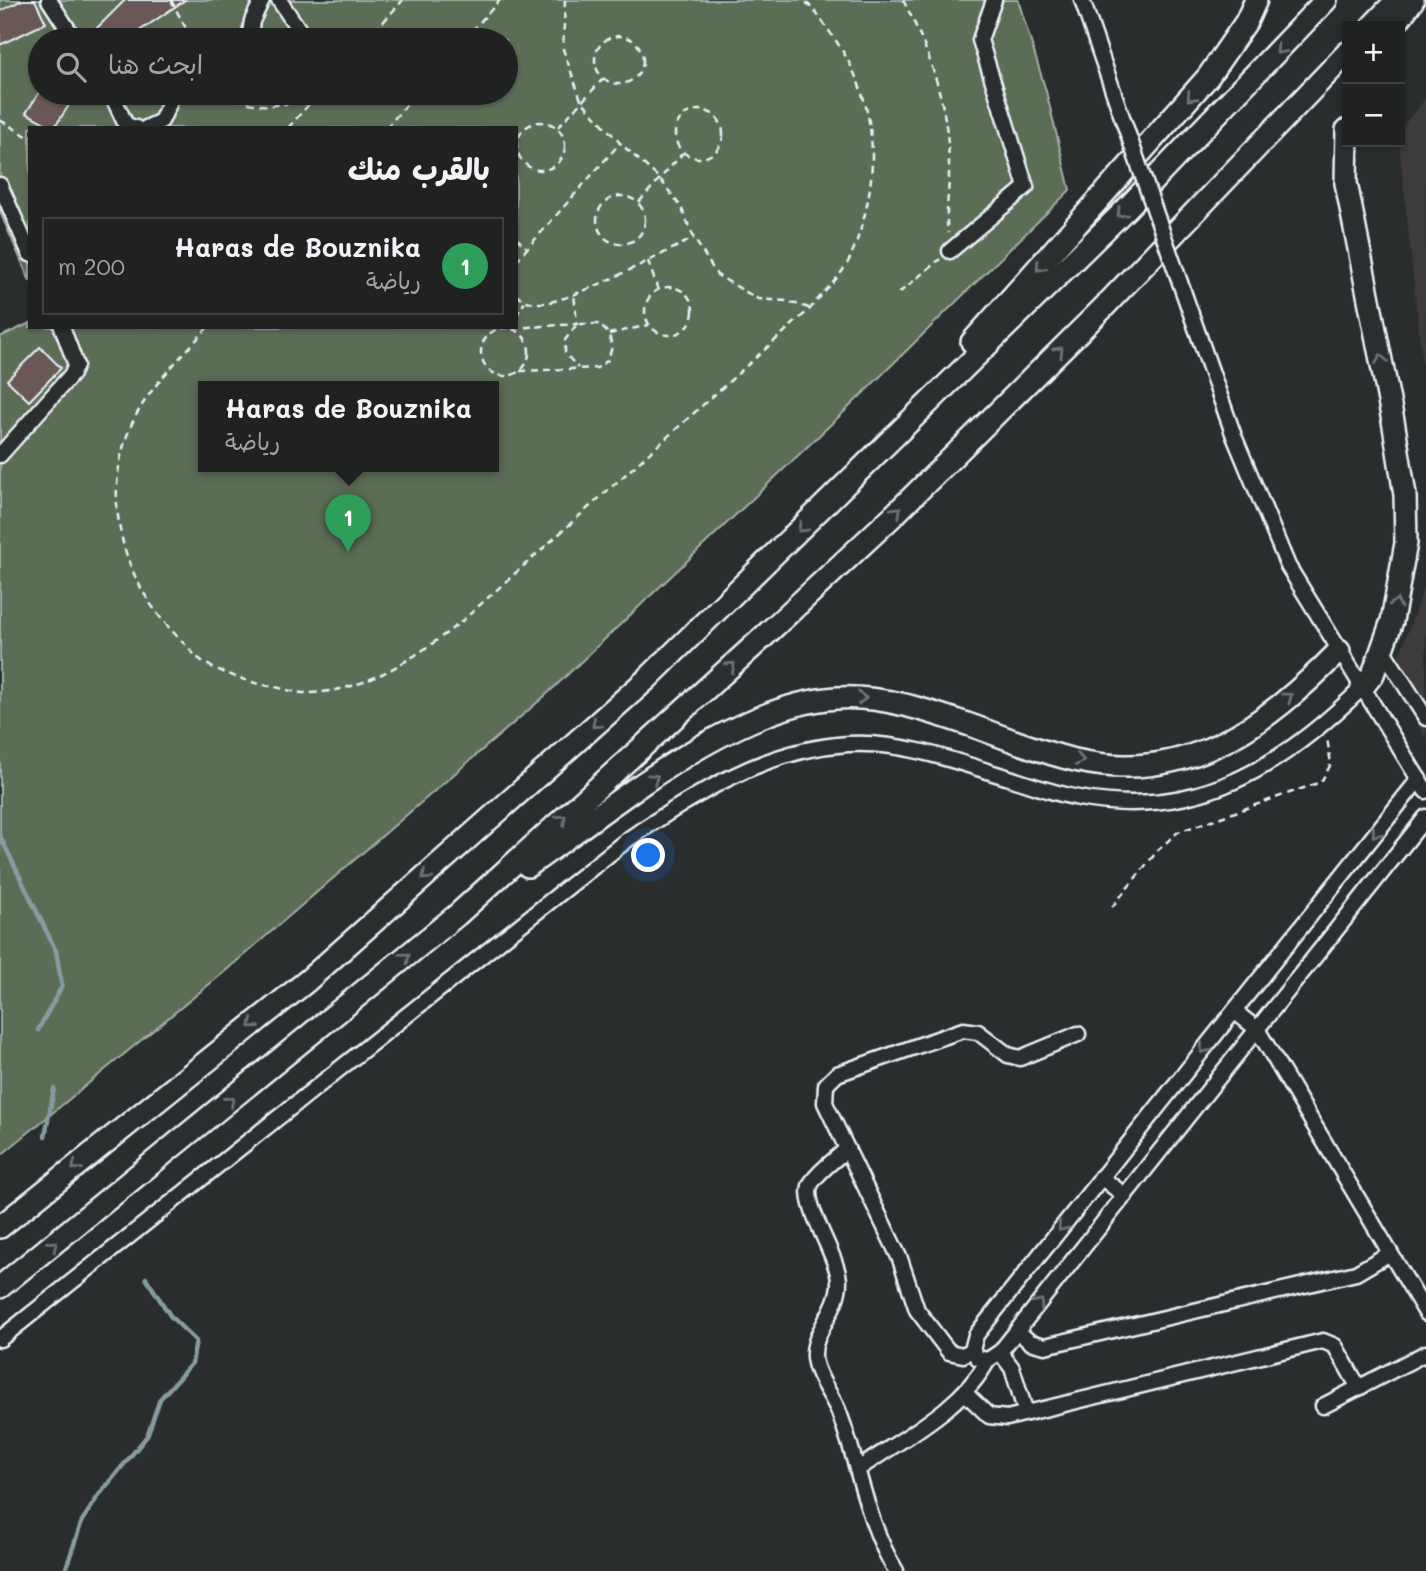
<!DOCTYPE html>
<html lang="ar">
<head>
<meta charset="utf-8">
<style>
	:root { --surface:#202222; --page:#2d2f2f; --text:#f1f3f6; --muted:#a2a4a5; --line:#3d3f40; --accent:#ff9aa2 }
	body { margin:0; font-family:Mali,"Playpen Sans Arabic",sans-serif; background:var(--page); color:var(--text); direction:rtl }
	.controls { position:absolute; right:21px; top:21px; display:grid; overflow:hidden; border-radius:0px; box-shadow:0 2px 5px #0004 }
	.controls button { width:63px; height:63px; display:grid; place-items:center; padding:0; border:0; border-bottom:2px solid var(--line); background:var(--surface); color:var(--text); font:35px sans-serif }
	.you { position:absolute; left:649px; top:856px; width:24px; height:24px; margin:-18px; border:5px solid #fff; border-radius:50%; background:#1a73e8; box-shadow:0 0 0 10px #1a73e833 }
	.badge { display:grid; place-items:center; width:46px; height:46px; border-radius:50%; background:var(--accent); color:#fff; font-size:23px; font-weight:700 }
	.pin { position:absolute; translate:-50% -58px; filter:drop-shadow(0 2px 4px #0008) }
	.pin::after { content:''; position:absolute; top:37px; width:24px; height:21px; background:inherit; clip-path:polygon(0 0,100% 0,50% 100%) }
	.popup { position:absolute; left:198px; top:381px; width:301px; height:91px; box-sizing:border-box; display:grid; place-content:center; border-radius:0px; background:var(--surface); filter:drop-shadow(0 2px 5px #0005); font-size:23px; white-space:nowrap; color:var(--muted) }
	.popup b { font-size:26px; color:var(--text) }
	.popup::after { content:''; position:absolute; left:50%; top:100%; margin-left:-14px; border:14px solid transparent; border-top-color:var(--surface) }
	.list { margin:0; padding:0; list-style:none }
	h2 { display:flex; justify-content:space-between; align-items:center; height:91px; margin:0; padding:0 28px; font-size:30px }
	h2 small { font-size:23px; font-weight:400; color:var(--muted) }
	.list li { display:grid; grid-template-columns:46px 1fr auto; gap:21px; align-items:center; box-sizing:border-box; height:98px; margin:0 14px 14px; padding:0 14px; border:2px solid var(--line); border-radius:0px }
	.list b { display:block; font-size:26px; white-space:nowrap }
	.list p { margin:0; font-size:23px; white-space:nowrap; color:var(--muted) }
	.list em { font-size:23px; font-style:normal; color:var(--muted) }
	.icon { flex:none; width:38px; height:38px; fill:none; stroke:currentColor; stroke-width:2; stroke-linecap:round; stroke-linejoin:round }
	.map { position:relative; flex:none; width:1426px; height:1571px; overflow:hidden; direction:ltr }
	.search { position:absolute; background:var(--surface); box-shadow:0 2px 5px #0004; left:28px; top:28px; width:490px; height:77px; display:flex; align-items:center; gap:18px; box-sizing:border-box; padding:0 24px; border-radius:38px; color:var(--muted); font-size:26px }
	.panel { position:absolute; background:var(--surface); box-shadow:0 2px 5px #0004; left:28px; top:126px; width:490px; height:203px; border-radius:0px; direction:rtl }
	.map>svg:first-child { display:block }
	.built { fill:#3e3a3a }
	.green { fill:#5c6d56; stroke:#a2afa7; stroke-width:2; fill-rule:evenodd }
	.lines { fill:none; stroke-linecap:round; stroke-linejoin:round }
	.stream { stroke:#869ca1; stroke-width:4.5 }
	.building { fill:#6b5957; stroke:#e8f1f8; stroke-width:2 }
	.minor-casing { stroke:#e8f1f8; stroke-width:19 }
	.highway-casing { stroke:#e8f1f8; stroke-width:26 }
	.path { stroke:#e8f1f8; stroke-width:2.5; stroke-dasharray:7 5; stroke-linecap:butt }
	.minor { stroke:#2a2d2e; stroke-width:14 }
	.highway { stroke:#2a2d2e; stroke-width:21 }
	.minor-bridge-casing { stroke:#e8f1f8; stroke-width:19; stroke-linecap:butt }
	.minor-bridge { stroke:#2a2d2e; stroke-width:14 }
	.oneway { stroke:#6c7275 }
</style>
</head>
<body>
<div class="map">
<svg width="1426" height="1571" viewBox="0 0 1426 1571">
	<rect width="100%" height="100%" fill="#2a2d2e"/>
	<filter id="ink" filterUnits="userSpaceOnUse"><feTurbulence type="fractalNoise" baseFrequency=".0143" numOctaves="2"/><feDisplacementMap in="SourceGraphic" scale="14" xChannelSelector="R" yChannelSelector="G"/><feConvolveMatrix kernelMatrix="1 2 1 2 8 2 1 2 1" color-interpolation-filters="sRGB"/></filter>
	<g filter="url(#ink)">
		<!-- built -->
		<g class="built">
			<polygon points="1426,98 1426,398 1399,142 1400,129"/>
			<polygon points="1426,581 1426,738 1390,681"/>
		</g>
		<!-- green -->
		<path class="green" d="M0,0H1018L1046,91L1070,190L847,409L546,695L223,973L0,1156V337L30,323V327H516V128H30V281L0,212ZM40,40H506V93H40ZM203,386H493V466H203Z"/>
		<g class="lines">
			<!-- stream -->
			<g class="stream">
				<polyline points="0,836 56,951 62,986 38,1030"/>
				<polyline points="45,1136 54,1089"/>
				<polyline points="65,1571 82,1521 99,1495 147,1436 160,1399 192,1363 196,1341 171,1317 146,1278"/>
			</g>
		</g>
		<!-- building -->
		<g class="building">
			<polygon points="22,0 35,0 46,23 0,45 0,11"/>
			<polygon points="125,0 185,0 126,40 85,40"/>
			<polygon points="39,93 77,93 54,128 26,113"/>
			<polygon points="40,347 61,368 29,401 7,380"/>
		</g>
		<g class="lines">
			<!-- minor casing -->
			<g class="minor-casing">
				<g id="minor">
					<polyline points="49,0 75,40"/>
					<polyline points="279,0 299,30 298,40"/>
					<polyline points="1082,0 1122,117"/>
					<polyline points="249,40 252,21 262,0"/>
					<polyline points="111,93 126,125 136,128"/>
					<polyline points="146,128 161,121 169,104 165,93"/>
					<polyline points="0,185 30,254"/>
					<polyline points="950,251 1026,187 980,40 994,0"/>
					<polyline points="1183,291 1234,436 1288,566 1426,791"/>
					<polyline points="0,455 72,374 76,365 62,327"/>
					<polyline points="1382,649 1426,718"/>
					<polyline points="1419,779 976,1335 972,1350 978,1358 988,1360 1000,1352 1426,817"/>
					<polyline points="1234,1011 1257,1029 1426,1313"/>
					<path d="M847,1149C836,1159 821,1169 812,1182C798,1201 839,1255 839,1282C839,1310 812,1332 814,1357C815,1374 831,1394 838,1410C859,1463 866,1522 896,1571"/>
					<polyline points="1101,1177 1125,1196"/>
					<polyline points="1017,1331 1030,1342 1045,1346 1356,1273 1390,1253"/>
					<path d="M0,1339L627,840C693,795 765,749 848,744C897,741 947,758 993,773C1021,781 1050,793 1079,798C1198,820 1281,767 1362,688"/>
					<polyline points="972,1350 963,1355 949,1352 917,1310 900,1259 825,1103 826,1085 837,1074 963,1030 978,1032 1008,1055 1020,1058 1078,1034"/>
					<polyline points="1000,1352 1012,1368 1026,1413"/>
					<polyline points="965,1393 989,1416 1007,1418 1323,1341 1335,1346 1359,1388"/>
					<polyline points="1323,1406 1426,1353"/>
					<path d="M857,1470C902,1438 961,1410 988,1360"/>
				</g>
			</g>
			<!-- highway casing -->
			<g class="highway-casing">
				<g id="highway">
					<polyline points="1372,26 1397,0"/>
					<polyline points="1394,26 1413,0"/>
					<polyline points="1347,130 1346,183 1394,426 1405,495 1406,543 1392,621 1373,674 1362,688"/>
					<polyline points="972,342 1208,77 1246,22 1256,0"/>
					<path d="M528,866C614,806 730,706 836,698C883,695 925,710 970,725C1004,737 1039,752 1075,760C1186,786 1265,726 1339,651"/>
					<polyline points="0,1227 307,981 647,679 1126,209 1326,0"/>
					<polyline points="0,1287 457,915 759,641 895,514 1102,309 1347,53"/>
				</g>
			</g>
			<!-- path -->
			<g class="path">
				<polyline points="171,0 192,40"/>
				<polyline points="565,0 563,49 581,100 620,143 660,179 681,207 694,238 717,275 758,299 786,301 809,308"/>
				<path d="M903,0C932,55 950,111 949,174C949,193 945,213 948,233"/>
				<circle cx="619" cy="60" r="24"/>
				<polyline points="367,40 403,0"/>
				<polyline points="464,40 500,0"/>
				<path d="M226,93C260,112 279,106 315,97"/>
				<circle cx="699" cy="134" r="24"/>
				<polyline points="0,120 30,138"/>
				<circle cx="541" cy="146" r="24"/>
				<polyline points="558,127 603,79"/>
				<polyline points="288,128 319,93"/>
				<polyline points="386,128 417,93"/>
				<circle cx="621" cy="220" r="24"/>
				<polyline points="639,202 683,153"/>
				<polyline points="516,238 526,247"/>
				<polyline points="516,261 620,143"/>
				<polyline points="648,261 658,290"/>
				<circle cx="669" cy="311" r="24"/>
				<polyline points="899,293 940,259"/>
				<path d="M516,295C524,301 530,303 541,303C570,303 663,253 694,238"/>
				<polyline points="516,316 525,302"/>
				<path d="M208,327C180,359 147,388 130,428C100,500 123,583 178,637C186,645 195,657 205,663C226,675 251,683 275,687C285,689 296,693 306,693C365,693 418,656 462,621L810,309C822,293 842,276 850,258C882,184 881,104 834,38C824,24 816,10 803,0"/>
				<polyline points="513,328 577,324 574,293"/>
				<circle cx="505" cy="352" r="24"/>
				<polyline points="609,334 649,325"/>
				<polyline points="520,371 597,368 608,360 612,347 609,334 599,324 577,324 565,340 565,353 578,368"/>
				<polyline points="1112,907 1159,849 1178,832 1321,782 1331,764 1327,738"/>
			</g>
			<!-- minor -->
			<use href="#minor" class="minor"/>
			<!-- highway -->
			<use href="#highway" class="highway"/>
			<!-- minor-bridge casing -->
			<g class="minor-bridge-casing">
				<polyline id="minor-bridge" points="1122,117 1183,291"/>
			</g>
			<!-- minor-bridge -->
			<use href="#minor-bridge" class="minor-bridge"/>
		</g>
		<!-- one-way arrows -->
		<defs><path id="oneway-chevron" d="M-2-3.5L2.5 0L-2 3.5" fill="none" stroke-width="1.6" stroke-linecap="round" stroke-linejoin="round" transform="scale(1.75)"/></defs>
		<g class="oneway">
			<use href="#oneway-chevron" transform="translate(1280 50) rotate(133)"/>
			<use href="#oneway-chevron" transform="translate(1191 97) rotate(132)"/>
			<use href="#oneway-chevron" transform="translate(1121 213) rotate(135)"/>
			<use href="#oneway-chevron" transform="translate(1040 267) rotate(132)"/>
			<use href="#oneway-chevron" transform="translate(1059 351) rotate(-45)"/>
			<use href="#oneway-chevron" transform="translate(1381 359) rotate(-101)"/>
			<use href="#oneway-chevron" transform="translate(897 511) rotate(-44)"/>
			<use href="#oneway-chevron" transform="translate(802 528) rotate(136)"/>
			<use href="#oneway-chevron" transform="translate(1396 603) rotate(-76)"/>
			<use href="#oneway-chevron" transform="translate(731 666) rotate(-42)"/>
			<use href="#oneway-chevron" transform="translate(1288 697) rotate(-37)"/>
			<use href="#oneway-chevron" transform="translate(862 698) rotate(1)"/>
			<use href="#oneway-chevron" transform="translate(596 724) rotate(138)"/>
			<use href="#oneway-chevron" transform="translate(1080 760) rotate(10)"/>
			<use href="#oneway-chevron" transform="translate(654 778) rotate(-34)"/>
			<use href="#oneway-chevron" transform="translate(562 819) rotate(-42)"/>
			<use href="#oneway-chevron" transform="translate(1376 833) rotate(129)"/>
			<use href="#oneway-chevron" transform="translate(426 876) rotate(138)"/>
			<use href="#oneway-chevron" transform="translate(406 957) rotate(-39)"/>
			<use href="#oneway-chevron" transform="translate(253 1024) rotate(141)"/>
			<use href="#oneway-chevron" transform="translate(1204 1049) rotate(129)"/>
			<use href="#oneway-chevron" transform="translate(230 1101) rotate(-39)"/>
			<use href="#oneway-chevron" transform="translate(76 1166) rotate(141)"/>
			<use href="#oneway-chevron" transform="translate(1062 1227) rotate(129)"/>
			<use href="#oneway-chevron" transform="translate(53 1245) rotate(-39)"/>
			<use href="#oneway-chevron" transform="translate(1039 1303) rotate(-51)"/>
		</g>
	</g>
</svg>
<div class="controls">
<button>+</button>
<button>−</button>
</div>
<div class="you"></div>
<div class="pin badge" style="left:348px;top:552px;background:#2e9e5b">1</div>
<div class="popup"><b>Haras de Bouznika</b>رياضة</div>
<div class="search"><svg class="icon" aria-label="search" viewBox="0 0 24 24"><circle cx="10" cy="10" r="6"/><path d="M15 15l6 6"/></svg>ابحث هنا</div>
<section class="panel">
<h2>بالقرب منك<small></small></h2>
<ul class="list">
<li><span class="badge" style="background:#2e9e5b">1</span><div><b>Haras de Bouznika</b><p>رياضة</p></div><em>200 m</em></li>
</ul>
</section>
</div>
</body>
</html>
